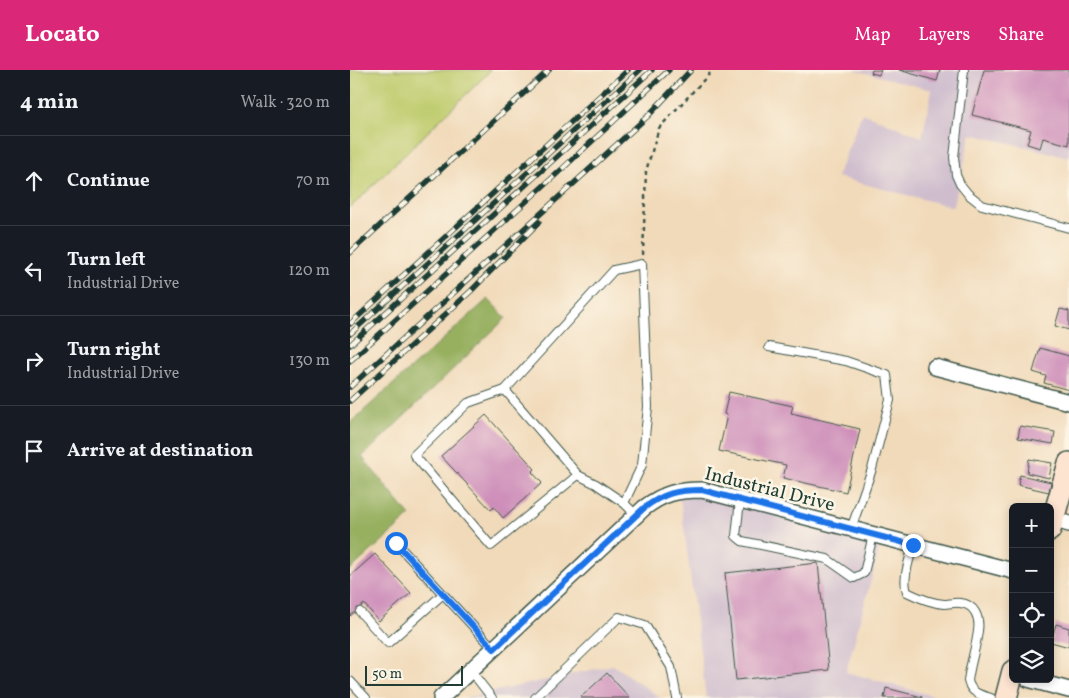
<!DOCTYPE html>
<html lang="en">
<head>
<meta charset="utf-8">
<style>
	:root { --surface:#171b24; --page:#20242c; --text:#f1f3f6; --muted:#9ea1a6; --line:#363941; --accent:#db2777 }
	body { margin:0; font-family:Vollkorn,serif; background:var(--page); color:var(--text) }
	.controls { position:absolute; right:15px; bottom:15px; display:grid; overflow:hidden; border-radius:8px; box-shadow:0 2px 8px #0003 }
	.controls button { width:45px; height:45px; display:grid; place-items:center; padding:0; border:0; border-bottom:1px solid var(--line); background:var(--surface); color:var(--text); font:25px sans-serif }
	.scale { position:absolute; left:15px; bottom:12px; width:98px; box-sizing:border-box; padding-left:5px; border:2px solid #1f3d34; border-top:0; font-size:14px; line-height:18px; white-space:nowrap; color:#1f3d34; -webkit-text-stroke:4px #fcf5e5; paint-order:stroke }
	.stop { position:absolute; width:15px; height:15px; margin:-11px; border:4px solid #1a73e8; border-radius:50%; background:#fff }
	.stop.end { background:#1a73e8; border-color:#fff; box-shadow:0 1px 5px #0008 }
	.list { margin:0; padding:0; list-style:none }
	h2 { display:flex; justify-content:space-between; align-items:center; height:65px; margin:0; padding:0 20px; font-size:21px }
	h2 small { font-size:16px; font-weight:400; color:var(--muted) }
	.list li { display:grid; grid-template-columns:32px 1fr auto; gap:15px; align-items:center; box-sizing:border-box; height:90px; padding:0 20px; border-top:1px solid var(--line) }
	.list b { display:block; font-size:19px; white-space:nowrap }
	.list p { margin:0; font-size:16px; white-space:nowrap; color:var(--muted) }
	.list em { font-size:16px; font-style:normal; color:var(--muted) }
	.icon { flex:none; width:28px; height:28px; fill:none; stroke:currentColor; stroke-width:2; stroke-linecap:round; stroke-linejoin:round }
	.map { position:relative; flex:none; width:719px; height:628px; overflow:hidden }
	header { display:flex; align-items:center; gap:30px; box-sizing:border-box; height:70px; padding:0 25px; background:var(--accent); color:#fff }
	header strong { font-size:24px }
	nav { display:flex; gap:28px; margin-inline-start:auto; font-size:18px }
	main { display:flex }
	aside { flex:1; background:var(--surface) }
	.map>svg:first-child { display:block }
	.industrial { fill:#cfbdce }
	.green { fill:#bfcc6e; stroke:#6f8451 }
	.forest { fill:#97b061; stroke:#5b764a }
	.building { fill:#cd8db9 }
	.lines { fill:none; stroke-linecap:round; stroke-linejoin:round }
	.lane-casing { stroke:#3e5548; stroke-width:10 }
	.street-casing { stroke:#3e5548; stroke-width:18 }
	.secondary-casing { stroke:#3e5548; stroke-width:24 }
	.path { stroke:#3e5548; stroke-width:2.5; stroke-dasharray:4 4; stroke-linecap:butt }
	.lane { stroke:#fff; stroke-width:8 }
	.street { stroke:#fff; stroke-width:15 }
	.secondary { stroke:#fde4d1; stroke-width:21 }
	.rail-casing { stroke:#1f3d34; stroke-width:5.5 }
	.rail { stroke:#fcf5e5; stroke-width:4; stroke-dasharray:11; stroke-linecap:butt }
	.route { stroke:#1a73e8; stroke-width:6 }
	.labels { text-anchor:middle; stroke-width:5; stroke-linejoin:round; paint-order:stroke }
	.street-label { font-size:19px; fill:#1f3d34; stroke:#fcf5e5 }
</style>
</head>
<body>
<header>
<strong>Locato</strong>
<nav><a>Map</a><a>Layers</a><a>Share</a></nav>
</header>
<main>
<aside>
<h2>4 min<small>Walk · 320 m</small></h2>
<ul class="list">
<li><svg class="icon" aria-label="ahead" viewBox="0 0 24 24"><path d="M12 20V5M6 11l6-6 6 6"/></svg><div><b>Continue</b></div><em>70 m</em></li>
<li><svg class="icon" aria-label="left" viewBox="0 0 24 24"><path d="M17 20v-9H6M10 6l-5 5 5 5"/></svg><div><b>Turn left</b><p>Industrial Drive</p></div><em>120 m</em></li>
<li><svg class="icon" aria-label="right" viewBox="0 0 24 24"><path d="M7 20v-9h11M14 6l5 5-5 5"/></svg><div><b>Turn right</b><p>Industrial Drive</p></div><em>130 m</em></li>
<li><svg class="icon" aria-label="arrive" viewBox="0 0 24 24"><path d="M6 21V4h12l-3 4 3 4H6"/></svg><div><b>Arrive at destination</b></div></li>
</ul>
</aside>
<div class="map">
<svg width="719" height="628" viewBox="0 0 719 628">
	<rect width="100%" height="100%" fill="#fcf5e5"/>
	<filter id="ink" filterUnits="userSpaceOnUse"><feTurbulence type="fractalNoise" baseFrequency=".02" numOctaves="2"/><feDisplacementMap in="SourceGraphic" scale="10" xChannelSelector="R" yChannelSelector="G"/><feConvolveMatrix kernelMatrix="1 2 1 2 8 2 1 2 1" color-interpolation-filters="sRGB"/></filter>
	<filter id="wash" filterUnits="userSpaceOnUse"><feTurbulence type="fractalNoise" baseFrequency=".0096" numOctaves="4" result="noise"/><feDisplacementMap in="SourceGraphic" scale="20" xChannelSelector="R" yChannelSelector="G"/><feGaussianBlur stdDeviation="1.12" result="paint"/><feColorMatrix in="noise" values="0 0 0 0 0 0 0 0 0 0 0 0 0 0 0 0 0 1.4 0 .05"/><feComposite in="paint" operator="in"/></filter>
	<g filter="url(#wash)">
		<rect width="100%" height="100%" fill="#f1daba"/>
		<!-- industrial -->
		<g class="industrial">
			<polygon points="504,0 719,0 719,87 621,64 603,137 487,107 512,43 572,67 582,20"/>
			<polygon points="348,423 533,466 496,602 591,628 356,628 330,427"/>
			<polygon points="263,595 311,628 115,628"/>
		</g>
		<!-- green -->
		<polygon class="green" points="0,0 141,0 0,138"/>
		<!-- forest -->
		<polygon class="forest" points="138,229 156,248 12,387 60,446 0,500 0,353"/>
		<g id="blocks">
			<!-- building -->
			<g class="building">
				<polygon points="522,0 531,0 529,5 521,3"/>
				<polygon points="549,0 590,0 587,11"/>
				<polygon points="634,0 719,0 719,75 693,68 690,78 677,74 681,60 622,45"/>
				<polygon points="710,239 719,241 719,260 705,256"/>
				<polygon points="690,278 719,286 719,320 694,313 696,306 683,302"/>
				<polygon points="379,322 443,336 441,343 510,359 496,422 433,408 436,395 369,381 377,345 374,344"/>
				<polygon points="136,345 185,399 182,402 192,413 153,448 144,437 141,440 91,386"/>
				<polygon points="670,356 705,362 703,374 668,368"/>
				<polygon points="679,389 702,393 699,408 677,403"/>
				<polygon points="670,405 701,412 699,422 668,415"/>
				<polygon points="25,484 61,523 29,551 14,534 0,546 0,506"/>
				<polygon points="468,493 479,600 386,610 375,503"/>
				<polygon points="706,554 719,558 719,577 701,572"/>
				<polygon points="257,603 280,628 230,628"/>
				<polygon points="536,618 572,627 572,628 534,628"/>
			</g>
		</g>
	</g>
	<g filter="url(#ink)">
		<use href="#blocks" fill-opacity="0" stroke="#3e5548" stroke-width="1"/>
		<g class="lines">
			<!-- lane casing -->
			<g class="lane-casing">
				<g id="lane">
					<polyline points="614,0 604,87 606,105 610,114 618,124 632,135 719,158"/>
					<polyline points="419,277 496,291 537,305 540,330 522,399 501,459"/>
					<polyline points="155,320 264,200 292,194 298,337 292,395 274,433"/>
					<polyline points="228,405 141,476 64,385 118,333 155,320 228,405 246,414 274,433 286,445"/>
					<polyline points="390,430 386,466 392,471 477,489 504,508 514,503 523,465"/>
					<polyline points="46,473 144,579"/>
					<path d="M563,475C560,489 552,508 557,522C567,527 582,533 594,534C599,534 605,532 610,533C625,534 630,548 628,561C626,578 620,594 618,611C621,623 630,625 641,628"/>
					<polyline points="10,542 38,573 93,524"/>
					<polyline points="121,601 142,628"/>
					<polyline points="0,611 16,628"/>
					<polyline points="185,628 269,547 295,555 321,597 327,628"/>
				</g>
			</g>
			<!-- street casing -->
			<g class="street-casing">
				<g id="street">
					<polyline points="585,297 719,332"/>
					<polyline points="703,449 719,454"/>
					<polyline points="678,609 719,620"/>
					<path d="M91,628L294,438C314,423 327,420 352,420L663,501"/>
				</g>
			</g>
			<!-- secondary casing -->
			<g class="secondary-casing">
				<g id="secondary">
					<polyline points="700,460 719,393"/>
					<polyline points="656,628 663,601"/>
				</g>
			</g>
			<!-- path -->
			<polyline class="path" points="293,185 296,101 309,58 363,0"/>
			<!-- lane -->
			<use href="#lane" class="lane"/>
			<!-- street -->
			<use href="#street" class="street"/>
			<!-- secondary -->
			<use href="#secondary" class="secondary"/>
			<!-- rail casing -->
			<g class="rail-casing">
				<g id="rail">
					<polyline points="0,183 199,0"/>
					<polyline points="0,254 278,0"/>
					<polyline points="0,264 290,0"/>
					<polyline points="0,275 302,0"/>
					<polyline points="0,291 211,100 319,0"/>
					<polyline points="0,317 298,46 341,0"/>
					<polyline points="0,331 121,221 189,152"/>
				</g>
			</g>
			<!-- rail -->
			<use href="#rail" class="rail"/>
		</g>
	</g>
	<g class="lines" filter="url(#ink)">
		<!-- route -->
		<path class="route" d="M46,473L144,579L294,438C314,423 327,420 352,420L563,475"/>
	</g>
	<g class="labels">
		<!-- street labels -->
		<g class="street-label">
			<text transform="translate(420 418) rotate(14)" y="7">Industrial Drive</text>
		</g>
	</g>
</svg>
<div class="controls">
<button>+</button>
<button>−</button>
<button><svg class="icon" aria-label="locate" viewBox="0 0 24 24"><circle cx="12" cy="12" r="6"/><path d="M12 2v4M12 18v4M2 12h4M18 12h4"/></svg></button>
<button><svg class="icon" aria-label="layers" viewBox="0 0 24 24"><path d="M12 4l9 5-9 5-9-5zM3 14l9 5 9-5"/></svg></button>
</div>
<div class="scale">50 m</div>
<div class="stop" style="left:46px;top:473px"></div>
<div class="stop end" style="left:563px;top:475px"></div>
</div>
</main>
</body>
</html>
